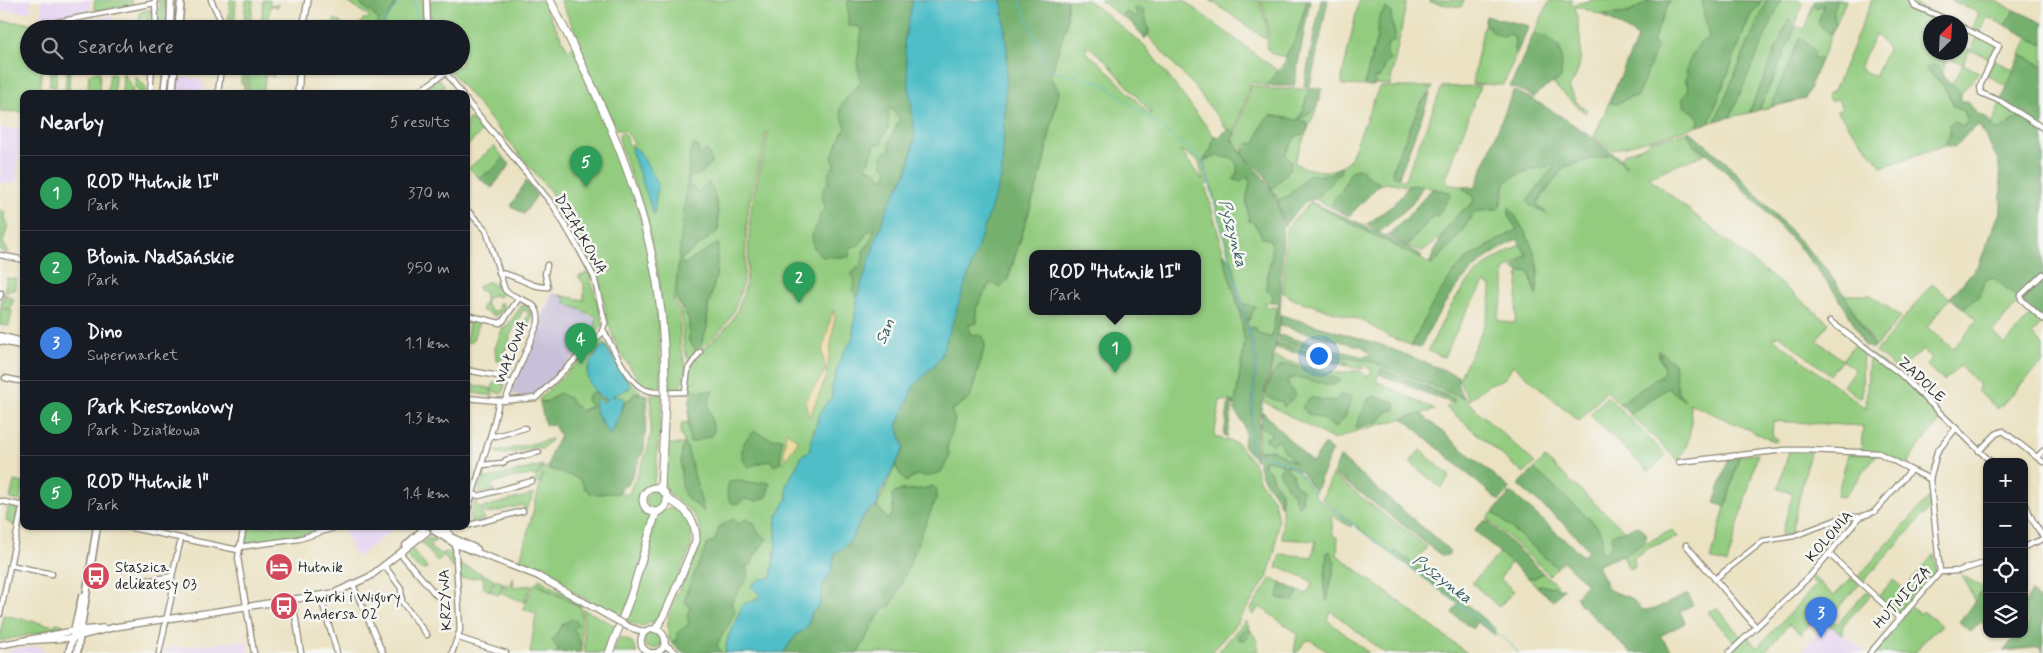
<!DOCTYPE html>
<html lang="en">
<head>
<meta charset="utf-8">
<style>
	:root { --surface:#171b24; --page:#242831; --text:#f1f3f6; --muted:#9ea1a6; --line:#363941; --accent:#0f766e }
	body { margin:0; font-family:Mynerve,sans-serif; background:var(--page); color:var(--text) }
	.controls { position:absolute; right:15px; bottom:15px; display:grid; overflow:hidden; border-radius:10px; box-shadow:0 1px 4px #0004 }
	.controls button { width:45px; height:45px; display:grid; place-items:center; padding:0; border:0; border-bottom:1px solid var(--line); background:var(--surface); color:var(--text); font:25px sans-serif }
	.compass { position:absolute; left:1923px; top:15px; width:45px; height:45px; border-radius:50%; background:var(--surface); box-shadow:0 1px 4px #0004; rotate:24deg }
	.you { position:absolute; left:1318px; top:355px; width:18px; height:18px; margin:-12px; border:4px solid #fff; border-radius:50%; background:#1a73e8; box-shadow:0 0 0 8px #1a73e833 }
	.badge { display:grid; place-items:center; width:32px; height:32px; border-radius:50%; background:var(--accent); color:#fff; font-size:16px; font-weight:700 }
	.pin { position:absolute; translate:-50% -41px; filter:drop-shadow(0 1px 2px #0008) }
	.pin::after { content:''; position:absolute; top:26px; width:18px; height:15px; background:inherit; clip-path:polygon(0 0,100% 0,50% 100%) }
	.popup { position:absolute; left:1029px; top:250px; width:172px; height:65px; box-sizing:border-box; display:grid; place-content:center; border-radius:10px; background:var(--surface); filter:drop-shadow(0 1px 4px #0005); font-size:16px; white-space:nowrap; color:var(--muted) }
	.popup b { font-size:19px; color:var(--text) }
	.popup::after { content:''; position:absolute; left:50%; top:100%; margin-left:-10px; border:10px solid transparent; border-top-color:var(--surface) }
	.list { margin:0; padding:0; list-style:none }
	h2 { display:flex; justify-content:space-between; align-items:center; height:65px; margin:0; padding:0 20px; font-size:21px }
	h2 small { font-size:16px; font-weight:400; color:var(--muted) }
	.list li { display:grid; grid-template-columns:32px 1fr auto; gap:15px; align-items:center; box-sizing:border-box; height:75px; padding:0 20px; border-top:1px solid var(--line) }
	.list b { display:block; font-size:19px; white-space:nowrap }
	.list p { margin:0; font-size:16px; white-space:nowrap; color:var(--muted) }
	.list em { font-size:16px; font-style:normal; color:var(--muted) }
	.icon { flex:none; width:28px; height:28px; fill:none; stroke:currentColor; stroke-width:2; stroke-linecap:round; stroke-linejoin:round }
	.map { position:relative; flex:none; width:2043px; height:653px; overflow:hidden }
	.search { position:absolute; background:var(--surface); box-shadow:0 1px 4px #0004; left:20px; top:20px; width:450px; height:55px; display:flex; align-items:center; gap:12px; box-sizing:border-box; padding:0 18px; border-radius:28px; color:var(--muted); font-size:19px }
	.panel { position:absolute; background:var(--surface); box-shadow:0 1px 4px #0004; left:20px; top:90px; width:450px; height:440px; border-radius:10px }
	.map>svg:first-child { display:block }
	.built { fill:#e5d3f1 }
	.industrial { fill:#c7c0d9 }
	.green { fill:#93cc7f; stroke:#5f7c55; fill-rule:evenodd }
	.forest { fill:#76b06e; stroke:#506e4c; fill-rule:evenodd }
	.sand { fill:#eeda9e; stroke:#8c8264 }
	.water { fill:#50bec7; stroke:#3e7479 }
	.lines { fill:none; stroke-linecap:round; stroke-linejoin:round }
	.stream { stroke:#50bec7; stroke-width:1 }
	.minor-casing { stroke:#8b8676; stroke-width:7 }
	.tertiary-casing { stroke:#8b8676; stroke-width:8 }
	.secondary-casing { stroke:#8b8676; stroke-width:9 }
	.primary-casing { stroke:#8b8676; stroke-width:9 }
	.minor { stroke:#fff; stroke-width:4.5 }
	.tertiary { stroke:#fff; stroke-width:5.5 }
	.secondary { stroke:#fff; stroke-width:6 }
	.primary { stroke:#fff; stroke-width:7 }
	.tertiary-bridge-casing { stroke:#8b8676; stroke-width:8; stroke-linecap:butt }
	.primary-bridge-casing { stroke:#8b8676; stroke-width:9; stroke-linecap:butt }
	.tertiary-bridge { stroke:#fff; stroke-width:5.5 }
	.primary-bridge { stroke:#fff; stroke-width:7 }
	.labels { text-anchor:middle; stroke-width:5; stroke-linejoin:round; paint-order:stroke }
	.street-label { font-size:15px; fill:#2b2b2b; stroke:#f6f6f2 }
	.poi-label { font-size:15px; fill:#2b2b2b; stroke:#f6f6f2; text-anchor:start }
	.water-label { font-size:16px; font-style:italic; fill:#385e62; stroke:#f6f6f2 }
</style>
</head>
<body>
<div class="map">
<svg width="2043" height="653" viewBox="0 0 2043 653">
	<rect width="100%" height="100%" fill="#f6f6f2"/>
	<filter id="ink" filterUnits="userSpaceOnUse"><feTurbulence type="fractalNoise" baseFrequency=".02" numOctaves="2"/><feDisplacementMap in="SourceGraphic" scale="10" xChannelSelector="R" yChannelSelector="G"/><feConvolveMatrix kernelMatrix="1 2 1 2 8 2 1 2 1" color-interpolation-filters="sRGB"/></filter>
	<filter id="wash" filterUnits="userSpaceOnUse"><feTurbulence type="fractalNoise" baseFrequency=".0096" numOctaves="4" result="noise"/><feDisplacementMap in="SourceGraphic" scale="20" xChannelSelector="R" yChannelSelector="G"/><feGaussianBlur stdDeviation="1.12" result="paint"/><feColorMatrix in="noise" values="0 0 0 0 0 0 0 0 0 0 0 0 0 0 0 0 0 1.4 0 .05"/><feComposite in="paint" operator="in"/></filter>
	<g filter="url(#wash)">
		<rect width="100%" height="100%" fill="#ebe2c2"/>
		<!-- built -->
		<g class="built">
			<polygon points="0,0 32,0 30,12 0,11"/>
			<polygon points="42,0 90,0 90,10 42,18"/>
			<polygon points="113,15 113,29 76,29 77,21"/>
			<polygon points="185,77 198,78 198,80 205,83 204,94 180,94 180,88 177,87 177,83"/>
			<polygon points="0,128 21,130 16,184 0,183"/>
			<polygon points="349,526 389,526 393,530 356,558 343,531"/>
			<polygon points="1826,623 1859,646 1864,653 1799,653"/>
			<polygon points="247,640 249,653 163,653 163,649"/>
			<polygon points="41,646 46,653 7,653 6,650"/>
		</g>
		<!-- industrial -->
		<polygon class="industrial" points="553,292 565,298 566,303 599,320 588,343 540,392 526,398 511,393"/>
		<!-- green -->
		<g class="green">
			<polygon points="95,0 132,0 133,4 98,11 94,8"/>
			<polygon points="158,0 165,0 164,29 157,26 157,11 160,7"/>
			<polygon points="230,0 236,0 234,29 228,28"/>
			<polygon points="246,0 253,0 251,25 244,25"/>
			<polygon points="263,0 270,0 270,5 279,4 277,8 276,6 270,6 268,29 261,29"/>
			<polygon points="344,0 356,0 379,20 370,29 357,29 364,18 366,20 369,16"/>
			<polygon points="395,0 425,0 424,12 427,29 379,29 395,6"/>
			<path d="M431,0H541L568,50L580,41L560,0H913L905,63L915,137L908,170L888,206L878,234L858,295L852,340L841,357L832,387V398L813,431L809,451L787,484V499L776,518V546L771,578L752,587L761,596L752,600L728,637L725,653H721L716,645L725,630L731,603L707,544L694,581L686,592L690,608L689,624C680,629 679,637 672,644C654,614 697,570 700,537C703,507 669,505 664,482C662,470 666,455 668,444H685L680,432L682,422L688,423L691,391H686C687,385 687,377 689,372C697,348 725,336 736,313C753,279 746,242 752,203C756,179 765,157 768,133L766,132C763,157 754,179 749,204C743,244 751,278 731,316C721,335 702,344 690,361C675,342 692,314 672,297L680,313V345L686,366L681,389H669C665,333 661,276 647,221C642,201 618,149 619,134L622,132L626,135L629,146L634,143L626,131L616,129L578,49C597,98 618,146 634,196C654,259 660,323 661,389L642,384L617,348L608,322L597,271L568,219L550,191L446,66H461V29H433L430,11ZM693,145L699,155L702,154L712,162L702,172L691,177L687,184L689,188L698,193L708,183C718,199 719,212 718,231L681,259L683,265L718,244L716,277L708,307L707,327L701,345L696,350L689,341V320L675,294Z"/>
			<path d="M1067,0H1088L1145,46L1214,136L1220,137L1227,129L1192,84L1148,36L1149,31L1143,9L1134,10L1138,14L1137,18L1126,12L1121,16L1100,0H1183L1278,71L1267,86L1251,82L1232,140L1240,154L1263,177L1256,181L1279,244L1270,261L1266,284L1274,295L1272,300L1266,303V307H1276L1273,336L1271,338L1258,333L1251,327L1249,328L1247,322L1251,318L1248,306L1243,304L1204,160L1202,161L1208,184L1205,185L1240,312L1245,342L1235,402L1220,400L1214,437L1237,443L1255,465L1259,480L1274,500L1278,520L1275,551L1267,578L1237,623L1211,653H858L881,611L891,605L936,498L933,486L919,490H901L893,513L888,520L877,506L895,466L906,482C914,476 919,472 929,476L950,456L947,449L951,411L970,398L985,345L970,334L968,325L977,323L976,308L990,283L1008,280L1041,173L1059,91L1050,77L1067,23ZM1087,45L1105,60L1151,113L1150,115L1101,64L1087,53ZM1180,150L1199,161L1203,181ZM1032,254H1198V312H1032Z"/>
			<polygon points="1210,0 1259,0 1266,23 1266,39"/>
			<path d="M1261,0H1307L1296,39L1285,57L1273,54L1266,48C1271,32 1266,15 1261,0Z"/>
			<polygon points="1359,0 1407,0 1390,85 1373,84 1375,79 1384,72 1387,45 1395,35 1391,23 1391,12 1377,29 1377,37 1365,82 1366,86 1342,85 1342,77"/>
			<polygon points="1430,0 1464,0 1461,7 1429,2"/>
			<path d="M1550,0H1572L1571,5L1593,0H1651C1638,10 1619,18 1602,15C1593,13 1584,8 1575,6C1580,32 1587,66 1569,87L1577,103L1587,110L1585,113L1553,84L1561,78V50L1554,42L1534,33Z"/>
			<path d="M1670,0H1703C1701,17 1710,24 1709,38C1707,48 1691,70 1685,79L1699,120L1697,126L1613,150L1594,137L1609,102L1616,104L1630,97L1657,46L1652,43Z"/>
			<polygon points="1761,0 1767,0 1715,121 1709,123 1749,18"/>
			<polygon points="1780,0 1798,0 1803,4 1795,26 1804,29 1813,5 1816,8 1824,4 1821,18 1836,25 1833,15 1835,0 1846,0 1821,60 1813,57 1814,51 1800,37 1771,107 1759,110 1795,28 1789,19 1749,113 1730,117"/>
			<path d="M1872,0H1915L1918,6L1935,13L1927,33L1930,35V52H1960L1961,46L1971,50L1978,36L1997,45L1992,59L1970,50L1963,64L1979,72L1961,93L1952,84L1955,77L1957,78L1963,64L1948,58L1941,74L1926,68L1944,87L1955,107L1964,112L1968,120C1961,130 1951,133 1945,145L1882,167L1837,111L1842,109L1838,99L1830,101L1827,94L1834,91ZM1876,33L1888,49L1875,77L1859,68Z"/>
			<polygon points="1950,0 1993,0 2015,10 2005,25 1987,17 1980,34 1972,29 1979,13"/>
			<polygon points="151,9 152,29 146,29 147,17 139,19 140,12"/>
			<polygon points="335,19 351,29 309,28 314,22 333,23"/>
			<polygon points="0,21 45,24 45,29 29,29 29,66 42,66 40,94 24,94 22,112 0,111"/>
			<polygon points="1484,25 1503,37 1510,34 1515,38 1514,51 1516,55 1503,85 1472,84"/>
			<polygon points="2028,38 2043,45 2043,66 2020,55"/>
			<polygon points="1994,60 2014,70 2007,86 1987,75"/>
			<polygon points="67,66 70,66 69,94 65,94"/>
			<polygon points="251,66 294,69 293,74"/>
			<polygon points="242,67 248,67 246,94 243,94 244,84 241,83"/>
			<polygon points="250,67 274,73 273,78 272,75 265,75 264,89 261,89 260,94 248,94"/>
			<polygon points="53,70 55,73 57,70 56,87 50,86 50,72"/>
			<polygon points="95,72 100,72 99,94 90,94 88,89 89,74"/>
			<polygon points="110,73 115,75 114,94 107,94"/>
			<polygon points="123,73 132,87 133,94 122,94"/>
			<polygon points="135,76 146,87 144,94 141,94 135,87"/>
			<polygon points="439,78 445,86 433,94 428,86"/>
			<path d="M1252,85L1268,89H1309L1303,111L1299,118L1317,107L1294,162C1303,169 1325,174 1336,169L1334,173L1319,176L1310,174L1288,196L1278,200L1272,189L1290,169L1285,154L1296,136L1303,134L1308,125L1307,122L1286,119L1255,144L1251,143L1245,145L1242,154L1234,140L1235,136Z"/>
			<path d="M1480,86L1445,182L1451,185L1463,186L1464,190L1472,195L1474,200L1468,209L1459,213L1442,236L1423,251L1407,246L1432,217L1438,215L1450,196L1435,189L1419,185L1410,187L1392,183L1380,184L1363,173L1345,182C1343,193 1335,197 1331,207L1315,199L1342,169L1341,166L1350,160L1379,87H1433L1420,104L1413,122L1398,177L1400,174L1398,179L1405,180L1442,87Z"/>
			<polygon points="2000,102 2022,115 2000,130 1991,128"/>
			<polygon points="470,118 482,132 466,147 466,123"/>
			<path d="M1690,131L1688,134L1698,150L1707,153L1648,177L1829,323L1817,340L1842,360L1855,343L1863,349L1862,396L1859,398L1843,385L1855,370L1842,360L1830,375L1779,335L1773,338L1866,409L1869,353L1898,375L1942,418L1914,453L1907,466L1884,454L1861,451L1863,426L1773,421L1772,436L1778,439L1776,442L1689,403C1694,422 1690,443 1679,460L1676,459L1629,414L1668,388L1678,393L1674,363L1658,354L1664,368L1663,374L1619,404L1607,391L1579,421L1513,365L1504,379L1489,384L1469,400L1458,381C1471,351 1492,321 1491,286L1484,283L1464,316L1444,357L1428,351C1442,323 1456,290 1481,269C1493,259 1507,252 1521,244L1528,255L1504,270V294L1497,320L1509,323H1515L1519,272L1527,271L1530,273L1533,288L1539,271L1536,261L1509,207V217L1517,229C1503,238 1488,246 1474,254C1450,268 1423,321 1412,346L1388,336L1361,320L1295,300L1283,293L1286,229L1310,202L1432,265L1454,242L1473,215L1478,211L1500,206L1504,196V187L1508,177L1541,167L1556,164L1530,205L1545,213L1537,204L1564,167L1611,154L1626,164L1620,158C1628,149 1642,151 1650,141Z"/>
			<polygon points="494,146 504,158 492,170 479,178 469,168"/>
			<polygon points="0,210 5,212 4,219 8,224 3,243 8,250 8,253 0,251"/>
			<polygon points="589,272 603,324 593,338 597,317 565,303 565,298 558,295 584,300 584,283 578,277"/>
			<polygon points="1992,276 2021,299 1992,332 2005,344 2034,312 2043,319 2043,322 2032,335 2043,345 2043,362 1998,409 1976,390 1980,385 1960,366 1944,381 1926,365 1932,358 1922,350 1899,371 1876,352 1932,284 1950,298 1927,327 1953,349 1977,320 1963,308 1978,297 1985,281"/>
			<polygon points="7,278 17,279 14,290 4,291"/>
			<polygon points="497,280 503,292 499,297 493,295 487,298 485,303 492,312 498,310 499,303 502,303 505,309 495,316 481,310 486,298 484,296 485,292 480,291 478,287 486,282 490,282 496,289 494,283"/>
			<polygon points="3,293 14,299 10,309 1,307 2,298 10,300 11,298 3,296"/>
			<polygon points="1844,295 1871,295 1901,317 1875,347"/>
			<polygon points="522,305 529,308 532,314 524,338 518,335 529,313 523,310 509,338 510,339 501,361 496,361 495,348 503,327 507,326"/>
			<polygon points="0,308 12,311 9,326 0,325"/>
			<polygon points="466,319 479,322 472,342 466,342 469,324 466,323"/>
			<path d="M1279,340L1340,357L1373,362L1462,397V394L1469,403L1535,463L1524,474L1446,407L1452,405L1455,399L1382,369L1376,381L1435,410L1356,431L1334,440L1264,402L1274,357C1295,363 1318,371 1339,373C1350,374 1358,365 1367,377L1372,370L1360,364L1363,369L1347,366L1348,363L1277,343ZM1386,401L1394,403L1395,409C1382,413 1371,423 1356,428Z"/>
			<polygon points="600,341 605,344 633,385 641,392 635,393 631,399 626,401 622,409 624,401 612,396 630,388 629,382 611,354 599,351 587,370 595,393 588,395 587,400 592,406 580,411 569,398 540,402 539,399"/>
			<polygon points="495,381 505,384 502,394 492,391 493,396 466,392 466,384 490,388 491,391"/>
			<path d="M651,395H662V401L656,472L653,485L644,488L640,495C641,503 649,507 650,515C653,535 630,595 623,618L591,602L612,615C580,597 552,576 520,560L543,474L540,482L536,483L535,480L543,467L575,476L601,494L616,492L628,495L647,452L651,434Z"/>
			<polygon points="1607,396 1666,455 1649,472 1590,415"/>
			<polygon points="1260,422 1261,428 1268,429 1273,435 1264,439 1272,444 1279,439 1283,449 1296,464 1273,450 1258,451"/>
			<polygon points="552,439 541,450 539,447 502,455 496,452"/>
			<polygon points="1420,450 1450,476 1441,488 1410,462"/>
			<polygon points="1789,451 1810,452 1791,534 1781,536 1793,493 1778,489"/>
			<polygon points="1758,454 1727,564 1711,559 1739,456"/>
			<polygon points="1848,454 1877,454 1844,497 1837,496"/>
			<polygon points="1545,458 1625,531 1616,533 1610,549 1604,553 1600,550 1602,537 1597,526 1534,469"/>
			<path d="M1264,460H1270L1283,464L1280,472L1288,488L1294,495L1298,506L1303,502L1300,487L1294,483L1293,474L1287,469L1286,465L1299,472L1316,497L1351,524V527L1331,515L1333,535L1338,538L1337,555L1467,653H1385L1331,611L1327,620L1369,653H1329L1311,640L1305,641L1297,653H1294L1297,633L1260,607L1253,615L1250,610L1271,578L1282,583L1277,598L1293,601L1298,591L1307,594L1312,584L1310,580L1283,568H1276L1280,554L1312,557L1316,541L1282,539C1282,529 1283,498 1280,490C1277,483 1272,481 1271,472L1264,467ZM1327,553L1335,563L1327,601L1324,589Z"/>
			<polygon points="543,465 535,477 534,475 516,477 491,484 494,491 478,494 484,472 486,479"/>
			<polygon points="1332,475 1427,547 1413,564 1396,551 1393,555 1322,499"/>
			<polygon points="14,481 24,483 20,501 10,499"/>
			<circle cx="655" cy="500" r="9"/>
			<polygon points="534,494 525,512 523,505 486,514 480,508"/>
			<polygon points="1929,497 1930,508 1862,583 1857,578"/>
			<polygon points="475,500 485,520 471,522 470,518"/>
			<polygon points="8,507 18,509 15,526 6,521"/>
			<path d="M668,508C690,506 694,534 690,550L658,621L656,620L641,627L626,620L639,580L657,514Z"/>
			<polygon points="1493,512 1557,568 1550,575 1487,518"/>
			<polygon points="246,526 334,526 298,536 243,544"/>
			<polygon points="1672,530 1678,537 1651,547 1634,557 1635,567 1629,569 1622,554 1634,550 1646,541 1648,542"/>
			<polygon points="429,538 437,540 430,544 432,550 442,554 446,552 452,554 454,566 452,568 444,555 437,561 422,543"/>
			<polygon points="413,550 427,568 424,570 417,567 406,556"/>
			<polygon points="1500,553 1511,562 1500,579 1514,591 1499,607 1472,583"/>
			<polygon points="1934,554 1936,572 1898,616 1878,597 1893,580 1904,589"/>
			<polygon points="459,564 508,585 508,586 502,585 499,595 490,591 495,582 492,583 489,591 484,588 483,577 460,579"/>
			<polygon points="1543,573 1560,588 1564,588 1553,601 1528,578"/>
			<polygon points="1962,575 1987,590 1980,594 1976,602"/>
			<polygon points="1812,576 1834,596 1852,577 1859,585 1829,618 1837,624 1867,591 1871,595 1843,625 1842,634 1816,615 1801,634 1789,624 1764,653 1730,653 1747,636 1757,648 1816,585 1810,579"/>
			<polygon points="513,577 514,587 532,585 524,602 500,592 502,587 510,588"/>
			<polygon points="539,579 581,603 581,607 537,583"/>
			<polygon points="535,583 581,608 582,652 577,634 572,628 576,621 556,653 530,653 536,614 523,608"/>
			<polygon points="1910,607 1920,614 1923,611 1942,626 1924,640 1915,653 1872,653"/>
			<polygon points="1717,608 1742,638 1735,644 1708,612"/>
			<polygon points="583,609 616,626 604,653 585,653"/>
			<polygon points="3,615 55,626 56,623 64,625 62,628 0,641"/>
			<polygon points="1245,621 1248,625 1238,635 1240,640 1251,631 1257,640 1259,653 1254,650 1251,653 1217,653"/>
			<circle cx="653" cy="640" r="9"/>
			<polygon points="620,637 632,642 637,653 613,653"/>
		</g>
		<!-- forest -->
		<g class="forest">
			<polygon points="356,0 395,0 396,3 381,29 370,29 379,20"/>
			<path d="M848,0H913L905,42L915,137L908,170L888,206L858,298L852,290L855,281L851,274C859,267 865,262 863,251L869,244L875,229L867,232C863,241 860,247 850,247L849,257C839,258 832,256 823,257C820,254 815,251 814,248C811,240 811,230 818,225L820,214L826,208C821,199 820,189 829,183L828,174L835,164L832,157L842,133L846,129C845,123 841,117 840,110C839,105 857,86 861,82L857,63L862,29L856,26H848ZM890,107L900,119L889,141L890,148L882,156L883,166L888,171L885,178L881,179L877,171L866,168L875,145L882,143C882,136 885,134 888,128C890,121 886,114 890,107Z"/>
			<path d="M1002,0H1067V23L1050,77L1059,91L1041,173L1007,280L1001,287L990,283L976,308L977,323L969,325L970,334L983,336L985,345L970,398L951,411L955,420L947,449L950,456L941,472C937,473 933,476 929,476C916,477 921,470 906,482L895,466L904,448L897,426L914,386L940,359L1007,53Z"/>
			<polygon points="1307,0 1310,0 1294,86 1267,86 1286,60 1285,57 1296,39"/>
			<polygon points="1321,0 1328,0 1310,86 1304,86"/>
			<polygon points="1651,0 1670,0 1652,43 1658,46 1637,97 1630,97 1616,104 1609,102 1638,37 1602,15 1629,13"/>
			<path d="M1703,0L1761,1L1749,18L1709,123L1697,126L1699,120L1695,113L1683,106V98L1689,90C1682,70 1690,58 1701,41L1709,39C1707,23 1702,16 1703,0Z"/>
			<polygon points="1767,0 1781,0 1730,117 1715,121"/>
			<polygon points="1815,0 1836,0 1833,15 1836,25 1830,34 1818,23 1824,5 1816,8 1813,5"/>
			<polygon points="1138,7 1143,9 1149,31 1145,39 1132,23 1121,16 1126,12 1137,17 1138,14 1134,9"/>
			<path d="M1386,8L1391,12C1391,22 1395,30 1395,40L1387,45V54L1390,60L1385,64L1381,76L1375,79L1374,86H1366L1365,82L1377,37L1379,17Z"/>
			<polygon points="2015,10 2043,23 2043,45 2005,25"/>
			<polygon points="1486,16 1529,26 1516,55 1514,51 1515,38 1510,34 1503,37 1491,31 1488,25 1484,25"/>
			<polygon points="1789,18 1795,28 1759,110 1749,113"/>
			<path d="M1534,33C1562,39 1563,53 1561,78L1537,93L1534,98L1525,92L1510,87Z"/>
			<polygon points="1800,37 1815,51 1813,57 1821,60 1805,99 1771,107"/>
			<polygon points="2020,55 2043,66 2043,319 1992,277 1985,281 1978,297 1963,308 1950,298 1979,264 2001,209 2001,186 1998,160 1979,125 1969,132 1955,147 1945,145 1950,135 1949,124 1953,121 1963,127 1968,120 1964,112 1955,107 1944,87 1926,68 1931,65 1939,67 1944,78 1961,93 1961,101 1967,101 1978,114 1986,117 1991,123 1991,128 2000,130 2023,114 2001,101"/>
			<polygon points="1322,88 1317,107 1299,120 1307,122 1308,130 1303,134 1296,136 1285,154 1291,160 1290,169 1272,189 1265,176 1242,154 1249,143 1255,144 1263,123 1270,115 1298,120 1303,111 1309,89"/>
			<path d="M1513,91C1534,96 1613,149 1628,167L1622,165L1611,154L1564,167L1537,203L1547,214L1530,205L1527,201L1555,165C1544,166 1509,174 1505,184C1501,193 1503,201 1497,210L1478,211L1473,215L1454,242L1432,265L1429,264C1437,246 1445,226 1459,213C1465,208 1470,207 1474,201L1472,195L1464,190L1463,186L1475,188Z"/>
			<polygon points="1431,92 1400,174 1394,177 1392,173 1394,165 1420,104"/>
			<path d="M1232,129L1235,132L1232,140C1245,163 1268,177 1277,201C1284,222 1283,244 1282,266C1281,289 1281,314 1277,338C1269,377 1257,413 1256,453H1251L1256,455V461L1243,445C1249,428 1243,423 1234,410L1245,342L1240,312L1222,253C1234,259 1236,273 1236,286L1255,358L1249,453L1257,358L1249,328L1255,327L1258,333L1271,338L1279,302H1270L1273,295L1266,290C1266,273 1276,257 1270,240L1263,238L1254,223L1249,221L1246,200L1250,183L1247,176L1241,182L1233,179L1237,175V166L1234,159L1218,156L1204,160L1211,149L1214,136L1220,137L1226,130Z"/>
			<path d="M1690,131L1729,165L1825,268L1845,296L1869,340L1874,344L1873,349L1864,346C1839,278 1758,205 1707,153L1694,146L1688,133Z"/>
			<path d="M693,145L698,146L699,155L707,150L712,162L702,173L691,177L688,184L698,192L708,182C718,199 719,212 718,231L681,259L683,265L718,243L716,277L708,307L707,327L701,345L696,350L689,341V320L675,294L690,155Z"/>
			<polygon points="504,158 510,164 492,188 479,178 492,170"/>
			<polygon points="1341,166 1340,173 1315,199 1306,201 1284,226 1278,200 1288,196 1310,174 1319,176 1334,173 1336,169"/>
			<polygon points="1357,169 1363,169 1363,173 1380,184 1349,216 1331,207 1335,198 1343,190 1350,172"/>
			<polygon points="526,181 537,195 524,214 511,206"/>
			<path d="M1419,185L1423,186L1412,204L1380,232L1367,224C1382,213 1399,203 1408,186Z"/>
			<polygon points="1435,189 1450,192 1450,196 1438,215 1432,217 1407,246 1388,235 1407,217 1431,190"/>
			<polygon points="1310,202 1364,225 1422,255 1421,259"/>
			<path d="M1509,207C1530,238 1542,256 1536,296L1530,273L1527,271L1519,272L1512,268L1527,255L1517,239C1504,247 1489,255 1478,265C1453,286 1434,319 1420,348L1412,346C1423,319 1449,269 1474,254C1488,246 1503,238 1517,229L1509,217Z"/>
			<polygon points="1243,304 1256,307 1247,322"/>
			<polygon points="1281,315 1382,345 1458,376 1457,384 1463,398 1373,362 1340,357 1279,340 1279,335 1364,357 1371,354 1363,347 1280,326"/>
			<polygon points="1277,343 1348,363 1347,366 1276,348"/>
			<polygon points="1658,350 1674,363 1678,393 1685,401 1668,388 1629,414 1619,404 1663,374 1664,368"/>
			<polygon points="1281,365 1291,365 1341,380 1331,385 1296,377 1286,381 1296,396 1284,407 1282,402 1269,398 1265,393 1272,375"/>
			<polygon points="1381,369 1455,400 1451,403 1379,374"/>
			<polygon points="691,390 713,391 708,404 714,431 711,436 690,443 688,425"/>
			<polygon points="593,392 601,398 608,399 603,404 600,402 595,410 602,425 611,435 626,400 631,399 635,393 648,395 644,450 628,485 622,487 620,493 592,494 585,489 580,479 548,468 551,453 560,436 554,425 545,425 540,402 547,402 559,393 569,398 581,411 592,407 587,400 588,395"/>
			<path d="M1340,395L1352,397L1345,417L1335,428L1323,419L1308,414L1302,407L1310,398C1321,398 1326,402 1337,400Z"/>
			<polygon points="1374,396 1394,402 1396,409 1388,411 1379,421 1355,428 1368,399"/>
			<polygon points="1229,401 1233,402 1227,437 1224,435"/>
			<path d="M1262,411L1309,460L1313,462L1325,444L1332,451L1315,492L1301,471L1286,465L1287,469L1293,474L1294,483L1303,491L1301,497L1303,502L1298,506L1294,495L1288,488L1279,472L1283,464L1270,460L1264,461V467L1271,472L1272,480L1280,491L1281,507C1271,480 1258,486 1258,451L1273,450L1296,464L1283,449L1279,440L1272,444L1264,439L1272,435L1268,430L1261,427Z"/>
			<polygon points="1421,414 1510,489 1499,501 1403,418"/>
			<path d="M755,431L772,439L782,438L780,463L774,466L770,460L748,467C737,454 742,440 755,431Z"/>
			<path d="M683,445L687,447L704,512C701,509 687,498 686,497C679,486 680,457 683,445Z"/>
			<polygon points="1739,456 1726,507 1714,503 1729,457"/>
			<path d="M1340,457L1447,548L1450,552L1448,555L1442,556C1406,528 1371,499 1333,474Z"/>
			<path d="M1534,469L1597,526L1602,537L1601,550L1604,553C1611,548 1613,544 1612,536C1616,532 1619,533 1624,531C1634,527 1640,522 1647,535C1644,551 1611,558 1597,566L1609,590L1631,598L1642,610L1654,609L1688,594L1693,605L1680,611L1685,623L1660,636L1674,653H1631L1580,604L1576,596L1587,584L1563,561L1557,568L1493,512L1511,492L1583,556L1589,550L1565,525L1518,485Z"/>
			<path d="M738,480L748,483L770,482L767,497L757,501L744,499L739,504L731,503C726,495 726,489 730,481Z"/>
			<path d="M933,486L937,490L936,498L896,597L891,605L881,611L858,653H783L796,635L807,628L812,612L820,604L823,584L831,573L835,552C854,546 855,526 866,513C869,510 874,508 877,506L888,520L893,513L892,494C905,487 919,492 933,486Z"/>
			<path d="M733,519L739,524L745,519L753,522L759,533L767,539L755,555L751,565H746L748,576L731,603L735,611C731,624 723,632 717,645L721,652L684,653L672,644L677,639V633L689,624L687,616L690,608L685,601C688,582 701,563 707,544L715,540L719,527Z"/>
			<polygon points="1484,521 1489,522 1543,573 1535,578 1528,578 1474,530"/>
			<polygon points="1330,551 1335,563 1327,602 1324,589 1327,553"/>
			<polygon points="1395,551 1413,564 1416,560 1496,630 1495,635 1477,622 1472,629 1452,613 1459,603 1393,555"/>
			<polygon points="1282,583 1298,591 1293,601 1277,598"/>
			<polygon points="1541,585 1549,587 1553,586 1562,591 1553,601 1536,586"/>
			<polygon points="1987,591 1987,627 1981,622 1971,632 1959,622 1980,594"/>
			<polygon points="2032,591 2043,605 2043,653 2041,647 2004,651 2017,634 2024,634 2024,626 2028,621 2024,617 2024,605"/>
			<polygon points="571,619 576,621 578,625 573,629 577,634 582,652 556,653 559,650 552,640 562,625"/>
			<polygon points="1248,625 1251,631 1245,640 1240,640 1238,635"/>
		</g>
		<!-- sand -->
		<g class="sand">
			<polygon points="833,310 835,317 826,378 809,417 805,401 826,370 822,352"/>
			<polygon points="786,431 798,441 783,463"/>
		</g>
		<!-- water -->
		<g class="water">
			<path d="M913,0H1002L1007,53L1002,175L940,359L914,386L897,426L904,448L880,494L877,506C874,508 869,510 866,513C854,526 854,546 835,552L831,573L823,584L820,605L812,612L807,628L796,635L783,653H725L728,637L743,604L757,600L761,596L751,586L760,579L771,578L776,546V518L787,499V484L803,454L809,451L819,415L826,403L832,398V387L841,357L852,340L858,295L878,234L888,206L908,170L915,137L904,42Z"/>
			<polygon points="632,146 639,151 658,183 654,215 631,150"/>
			<path d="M605,346L630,385V388L612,396L624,398V401L617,421L609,435L595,410V402L598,399L603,403L608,399C597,397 584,382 588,369C590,361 597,354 600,348Z"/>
		</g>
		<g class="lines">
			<!-- stream -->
			<g class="stream">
				<polyline points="414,0 419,29"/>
				<polyline points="1019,0 1048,66 1053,72 1078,77"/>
				<polyline points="379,29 402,0"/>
				<polyline points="1083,78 1103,83 1203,160 1256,358 1249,453 1254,454"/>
				<path d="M1260,455C1291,460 1300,472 1316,497L1511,644L1518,653"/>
			</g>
		</g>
	</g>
	<g filter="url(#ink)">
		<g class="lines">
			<!-- minor casing -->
			<g class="minor-casing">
				<g id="minor">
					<polyline points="155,0 156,29"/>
					<polyline points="211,0 225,29"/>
					<polyline points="427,0 428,29"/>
					<polyline points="1912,0 1915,6 1953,22"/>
					<polyline points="57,22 155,3"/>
					<polyline points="1960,26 1999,46 1980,86 1981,93 2000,101 2043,128"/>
					<polyline points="441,66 462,94"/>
					<polyline points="150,94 152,66"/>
					<polyline points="218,94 221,66"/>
					<polyline points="415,94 445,73"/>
					<polyline points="466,100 553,205 580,251 594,277 605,323 601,334 536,398 499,401 466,398"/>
					<path d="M466,209L486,230L505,290C519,303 541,298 538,323L505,401"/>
					<polyline points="0,255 24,260"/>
					<path d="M499,273C516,274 530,288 548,287L545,274L547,265"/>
					<polyline points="2043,274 2021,295 2021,299 2043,319"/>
					<polyline points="0,297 1,293"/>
					<polyline points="466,315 500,323 503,321 519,298"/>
					<polyline points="1830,321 1899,373 1991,462"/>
					<path d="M604,331C612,347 629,384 646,390C657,394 673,392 685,392L688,369L700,352"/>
					<polyline points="466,370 498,376 512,384"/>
					<polyline points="5,378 24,382"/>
					<polyline points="491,435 496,436 525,428"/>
					<polyline points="1979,451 1996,434 2003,431 2043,462"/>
					<polyline points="2037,457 2043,451"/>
					<polyline points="1679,462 1785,450 1807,450 1879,453 1911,470"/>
					<polyline points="482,465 503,463 506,460 539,452"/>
					<polyline points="1930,479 1940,572"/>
					<polyline points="473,494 479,496 532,481"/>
					<polyline points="0,501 24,506"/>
					<polyline points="2024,501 2032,519 2043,537"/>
					<polyline points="466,516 493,427 499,401"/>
					<polyline points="466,524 470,525 523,511"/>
					<polyline points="122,526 238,550"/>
					<polyline points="244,526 238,558 254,653"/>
					<polyline points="1686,545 1715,579"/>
					<polyline points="239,547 299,539 340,526"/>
					<polyline points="2024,547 2043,539"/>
					<polyline points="400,553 437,596"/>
					<polyline points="1829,554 1899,618"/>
					<polyline points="10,565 52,574"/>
					<polyline points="384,565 401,588 402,602 427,635"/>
					<polyline points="132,579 152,580 172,576"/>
					<polyline points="353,585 383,653"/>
					<path d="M321,596C325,616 332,633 337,653"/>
					<polyline points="293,601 301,653"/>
					<polyline points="0,614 24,499"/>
					<polyline points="1756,627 1715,579 1763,541 1794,536 1844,517 1860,517"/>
					<polyline points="459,638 506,653"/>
					<polyline points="159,653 172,594 172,576 181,539"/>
					<polyline points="452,653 460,630 455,541"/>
					<polyline points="1729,653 1810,576 1860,517 1874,512 1911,470 1930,479 1937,452 1956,428"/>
					<polyline points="1870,653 1940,572 1958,571 1987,562"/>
				</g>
			</g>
			<!-- tertiary casing -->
			<g class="tertiary-casing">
				<g id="tertiary">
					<polyline points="303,29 308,0"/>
					<polyline points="298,94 300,66"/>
					<polyline points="0,336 24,342"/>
					<polyline points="0,341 24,346"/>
					<polyline points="443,526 449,534"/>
					<polyline points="436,527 449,536 477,549"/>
					<polyline points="434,531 455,544 538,576 612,618"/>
					<polyline points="406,545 423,529"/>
					<polyline points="629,627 644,632"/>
					<circle cx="653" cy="641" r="12"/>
					<polyline points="22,641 72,638 115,627 334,593 369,577 427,532"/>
					<polyline points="664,644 676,653"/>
					<polyline points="0,645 73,631 103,628"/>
				</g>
			</g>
			<!-- secondary casing -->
			<g class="secondary-casing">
				<g id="secondary">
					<polyline points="170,29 171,0"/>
					<polyline points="178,29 181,0"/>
					<polyline points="164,94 167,66"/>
					<polyline points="172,94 175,66"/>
					<polyline points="69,653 82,597"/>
					<polyline points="77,653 97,526"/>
				</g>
			</g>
			<!-- primary casing -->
			<g class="primary-casing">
				<g id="primary">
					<path d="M550,0C615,128 666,236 665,383"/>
					<circle cx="655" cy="500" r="12"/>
					<polyline points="661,489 665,400"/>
					<path d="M656,629L665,614L696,541C697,521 685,507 667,499"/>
					<polyline points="609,653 631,596 656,512"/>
				</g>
			</g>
			<!-- minor -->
			<use href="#minor" class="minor"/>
			<!-- tertiary -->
			<use href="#tertiary" class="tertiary"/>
			<!-- secondary -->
			<use href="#secondary" class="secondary"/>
			<!-- primary -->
			<use href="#primary" class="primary"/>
			<!-- tertiary-bridge casing -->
			<g class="tertiary-bridge-casing">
				<polyline id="tertiary-bridge" points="612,618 629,627"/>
			</g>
			<!-- primary-bridge casing -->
			<g class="primary-bridge-casing">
				<polyline id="primary-bridge" points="665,400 665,383"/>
			</g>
			<!-- tertiary-bridge -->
			<use href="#tertiary-bridge" class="tertiary-bridge"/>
			<!-- primary-bridge -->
			<use href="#primary-bridge" class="primary-bridge"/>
		</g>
	</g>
	<!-- icons -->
	<defs>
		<g id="hotel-disc" transform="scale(1.4375)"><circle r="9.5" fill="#d1495b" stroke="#f6f6f2"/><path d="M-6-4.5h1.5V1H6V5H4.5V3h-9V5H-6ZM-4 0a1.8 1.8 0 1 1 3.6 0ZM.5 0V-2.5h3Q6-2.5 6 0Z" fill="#fff"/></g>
		<g id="bus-disc" transform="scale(1.4375)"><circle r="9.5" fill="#d1495b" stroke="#f6f6f2"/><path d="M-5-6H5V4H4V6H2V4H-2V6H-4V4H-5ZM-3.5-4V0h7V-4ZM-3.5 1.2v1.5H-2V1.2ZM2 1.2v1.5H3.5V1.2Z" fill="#fff"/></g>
	</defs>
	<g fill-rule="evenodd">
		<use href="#hotel-disc" x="279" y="567"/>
		<use href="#bus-disc" x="96" y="576"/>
		<use href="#bus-disc" x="284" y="606"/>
	</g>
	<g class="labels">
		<!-- street labels -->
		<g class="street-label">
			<text transform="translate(581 234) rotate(60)" y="5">DZIAŁKOWA</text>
			<text transform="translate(511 352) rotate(-68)" y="5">WAŁOWA</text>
			<text transform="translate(1922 379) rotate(43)" y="5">ZADOLE</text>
			<text transform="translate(1829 536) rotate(-49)" y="5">KOLONIA</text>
			<text transform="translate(1902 597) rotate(-48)" y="5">HUTNICZA</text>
			<text transform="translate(445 600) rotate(-93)" y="5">KRZYWA</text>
		</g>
		<!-- poi labels -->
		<g class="poi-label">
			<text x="115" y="572">Staszica<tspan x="115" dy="17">delikatesy 03</tspan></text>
			<text x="298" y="572">Hutnik</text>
			<text x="303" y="602">Żwirki i Wigury<tspan x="303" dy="17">Andersa 02</tspan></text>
		</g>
		<!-- water labels -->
		<g class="water-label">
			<text transform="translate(1234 233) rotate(75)" y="6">Pyszynka</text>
			<text transform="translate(884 331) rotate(-66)" y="6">San</text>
			<text transform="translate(1443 578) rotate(37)" y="6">Pyszynka</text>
		</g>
	</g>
</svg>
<div class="controls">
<button>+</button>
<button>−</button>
<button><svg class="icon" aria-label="locate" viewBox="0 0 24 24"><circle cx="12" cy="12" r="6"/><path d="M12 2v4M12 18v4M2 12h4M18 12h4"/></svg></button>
<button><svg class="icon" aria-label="layers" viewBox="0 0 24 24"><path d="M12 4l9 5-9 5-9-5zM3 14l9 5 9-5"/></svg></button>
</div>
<svg class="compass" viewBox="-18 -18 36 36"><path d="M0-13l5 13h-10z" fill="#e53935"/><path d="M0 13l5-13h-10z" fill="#9ea1a6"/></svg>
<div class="you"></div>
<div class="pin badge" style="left:1115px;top:373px;background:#2e9e5b">1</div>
<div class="popup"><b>ROD &quot;Hutnik II&quot;</b>Park</div>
<div class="pin badge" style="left:799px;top:303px;background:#2e9e5b">2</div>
<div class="pin badge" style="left:1821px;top:638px;background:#3f7fe0">3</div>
<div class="pin badge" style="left:581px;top:364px;background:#2e9e5b">4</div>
<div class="pin badge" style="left:586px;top:187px;background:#2e9e5b">5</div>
<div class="search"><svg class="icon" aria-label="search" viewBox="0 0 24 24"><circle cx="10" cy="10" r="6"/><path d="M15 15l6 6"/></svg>Search here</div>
<section class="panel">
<h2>Nearby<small>5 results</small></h2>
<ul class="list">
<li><span class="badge" style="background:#2e9e5b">1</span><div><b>ROD &quot;Hutnik II&quot;</b><p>Park</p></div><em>370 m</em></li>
<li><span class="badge" style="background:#2e9e5b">2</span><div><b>Błonia Nadsańskie</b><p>Park</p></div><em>950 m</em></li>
<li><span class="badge" style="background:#3f7fe0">3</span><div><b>Dino</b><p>Supermarket</p></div><em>1.1 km</em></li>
<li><span class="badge" style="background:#2e9e5b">4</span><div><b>Park Kieszonkowy</b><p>Park · Działkowa</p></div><em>1.3 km</em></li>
<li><span class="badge" style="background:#2e9e5b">5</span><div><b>ROD &quot;Hutnik I&quot;</b><p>Park</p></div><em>1.4 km</em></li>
</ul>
</section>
</div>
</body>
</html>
